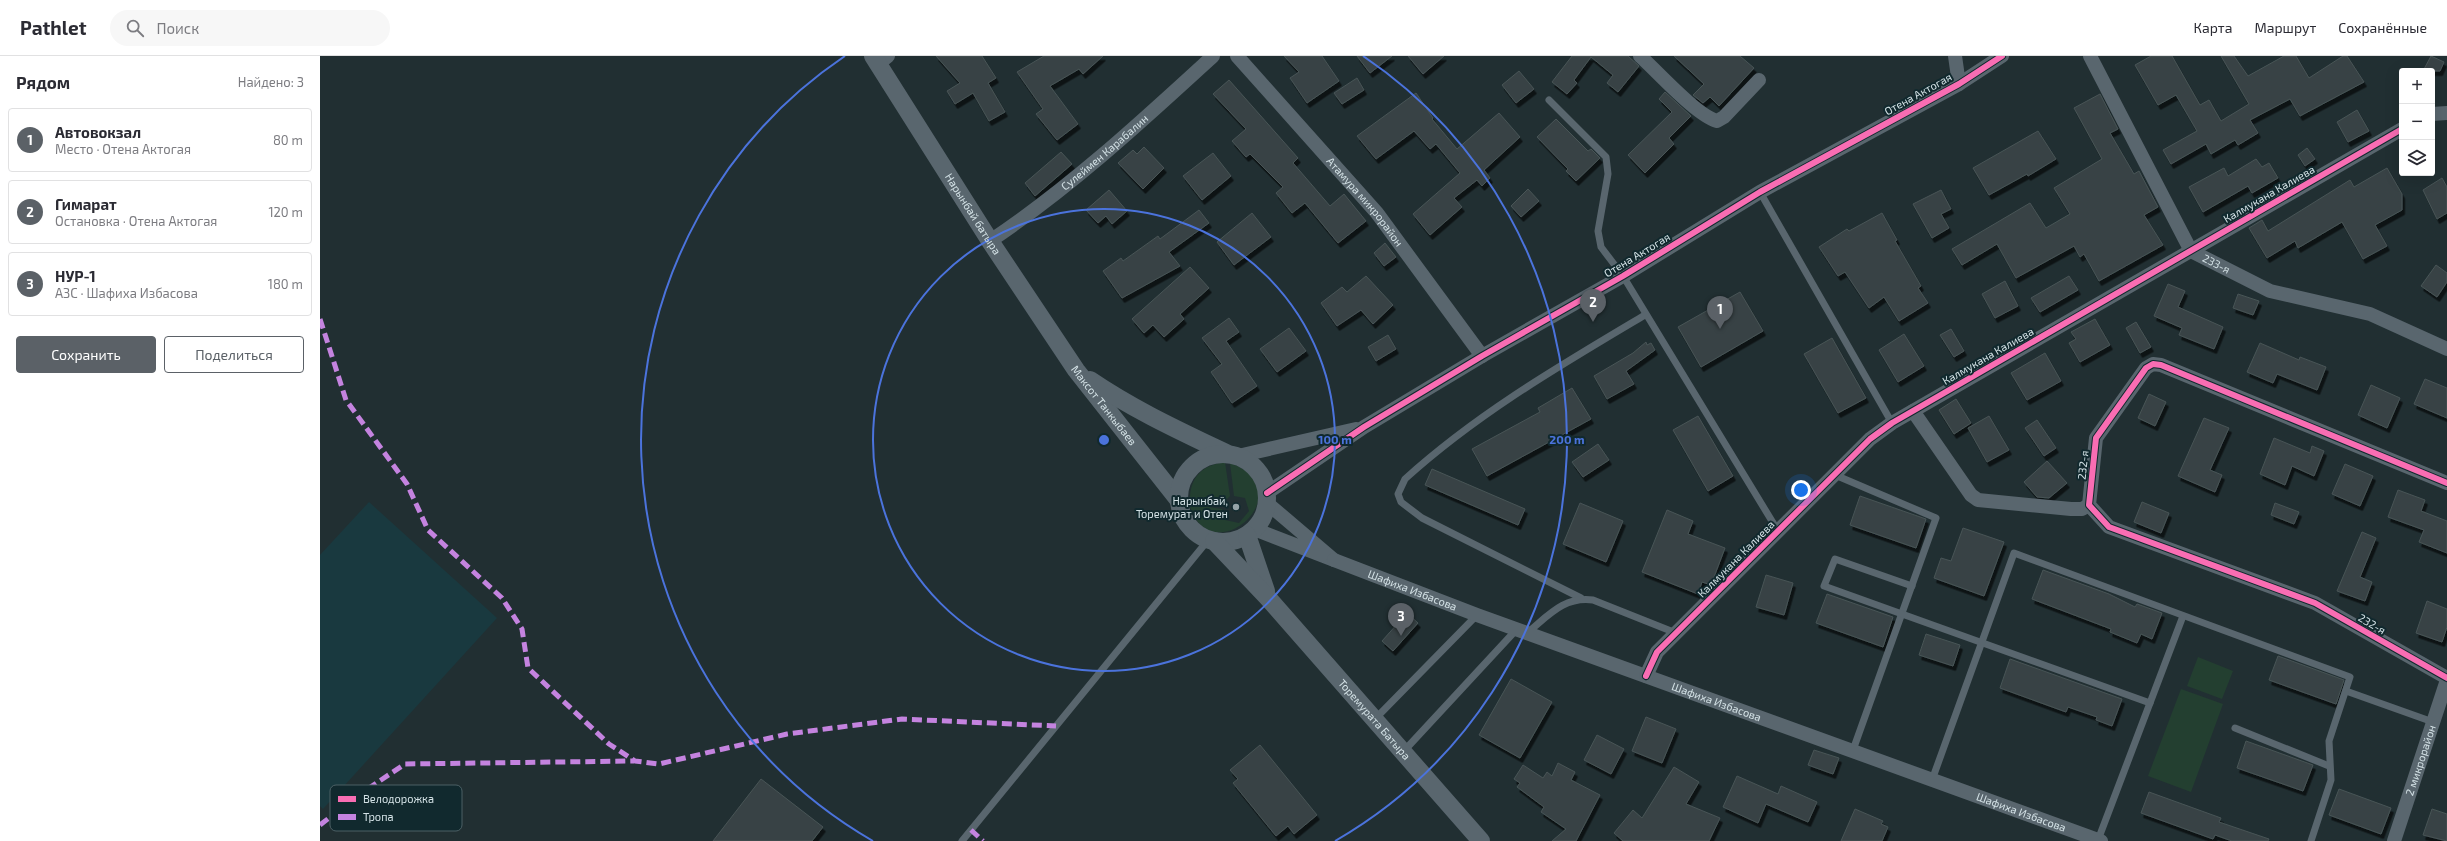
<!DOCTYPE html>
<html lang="ru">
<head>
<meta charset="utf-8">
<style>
	:root { --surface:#fff; --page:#f7f7f7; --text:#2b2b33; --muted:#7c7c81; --line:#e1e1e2; --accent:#5b6167 }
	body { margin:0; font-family:"Exo 2",sans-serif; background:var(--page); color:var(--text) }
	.controls { position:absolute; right:12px; top:12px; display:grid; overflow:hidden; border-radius:4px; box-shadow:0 4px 16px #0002 }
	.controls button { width:36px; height:36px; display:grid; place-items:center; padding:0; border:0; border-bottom:1px solid var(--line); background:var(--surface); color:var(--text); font:20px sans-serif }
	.you { position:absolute; left:1481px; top:434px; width:14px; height:14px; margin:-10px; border:3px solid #fff; border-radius:50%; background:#1a73e8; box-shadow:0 0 0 6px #1a73e833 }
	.badge { display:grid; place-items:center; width:26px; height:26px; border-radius:50%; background:var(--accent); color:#fff; font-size:13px; font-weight:700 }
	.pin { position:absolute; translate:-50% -33px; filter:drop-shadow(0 1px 2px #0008) }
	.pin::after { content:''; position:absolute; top:21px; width:14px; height:12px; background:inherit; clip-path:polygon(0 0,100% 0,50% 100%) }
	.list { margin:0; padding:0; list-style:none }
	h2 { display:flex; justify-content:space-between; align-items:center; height:52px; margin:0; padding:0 16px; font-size:17px }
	h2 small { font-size:13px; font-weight:400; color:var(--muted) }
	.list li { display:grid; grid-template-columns:26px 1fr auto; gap:12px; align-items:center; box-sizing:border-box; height:64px; margin:0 8px 8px; padding:0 8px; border:1px solid var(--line); border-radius:4px }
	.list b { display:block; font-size:15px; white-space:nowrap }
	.list p { margin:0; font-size:13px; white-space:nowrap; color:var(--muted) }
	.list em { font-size:13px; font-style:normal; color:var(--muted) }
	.actions { display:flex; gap:8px; padding:12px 16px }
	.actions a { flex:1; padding:9px 0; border:1px solid var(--accent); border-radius:4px; text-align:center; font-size:14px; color:var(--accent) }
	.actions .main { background:var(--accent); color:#fff }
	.icon { flex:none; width:22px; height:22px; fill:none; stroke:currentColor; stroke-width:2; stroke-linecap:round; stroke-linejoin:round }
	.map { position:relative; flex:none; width:2127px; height:785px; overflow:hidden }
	header { display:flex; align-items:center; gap:24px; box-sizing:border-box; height:56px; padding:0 20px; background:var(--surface); border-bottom:1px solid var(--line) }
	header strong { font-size:19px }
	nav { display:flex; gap:22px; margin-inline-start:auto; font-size:14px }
	.search { width:280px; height:36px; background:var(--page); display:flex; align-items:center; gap:10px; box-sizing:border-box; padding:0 14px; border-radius:22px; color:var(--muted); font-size:15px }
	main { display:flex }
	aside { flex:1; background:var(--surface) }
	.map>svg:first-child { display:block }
	.built { fill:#19393f }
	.green { fill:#233f30 }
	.building { fill:#384344; stroke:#485456; filter:url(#shadow) }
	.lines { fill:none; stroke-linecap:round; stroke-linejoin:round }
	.service { stroke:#59666e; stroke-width:7 }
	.minor { stroke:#59666e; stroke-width:14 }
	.tertiary { stroke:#59666e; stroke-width:18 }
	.quiet { stroke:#c483df; stroke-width:5; stroke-dasharray:10 5; stroke-linecap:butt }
	.cycleway-casing { stroke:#11292e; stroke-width:8 }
	.cycleway { stroke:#f96db3; stroke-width:6 }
	.ring { fill:none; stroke:#4b73dc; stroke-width:2 }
	.poi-dot { fill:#95a3a7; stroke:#11292e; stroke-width:1.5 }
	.labels { text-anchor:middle; stroke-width:4; stroke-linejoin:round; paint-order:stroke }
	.street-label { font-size:11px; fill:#d4e2e6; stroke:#11292e }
	.poi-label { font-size:11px; fill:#d4e2e6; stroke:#11292e; text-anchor:end }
	.key { fill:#11292e; stroke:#4c6065; stroke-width:1 }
	.key-label { font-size:11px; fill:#d4e2e6 }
	.centre { fill:#4b73dc; stroke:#11292e; stroke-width:2 }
	.ring-label { font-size:12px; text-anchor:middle; font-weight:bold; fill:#4b73dc; stroke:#11292e; stroke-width:4; stroke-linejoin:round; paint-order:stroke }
</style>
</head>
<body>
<header>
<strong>Pathlet</strong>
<div class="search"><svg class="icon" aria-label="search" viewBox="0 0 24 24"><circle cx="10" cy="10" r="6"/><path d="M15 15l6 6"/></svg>Поиск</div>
<nav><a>Карта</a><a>Маршрут</a><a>Сохранённые</a></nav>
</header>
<main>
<aside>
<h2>Рядом<small>Найдено: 3</small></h2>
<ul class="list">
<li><span class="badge">1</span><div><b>Автовокзал</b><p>Место · Отена Актогая</p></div><em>80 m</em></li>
<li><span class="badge">2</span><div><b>Гимарат</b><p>Остановка · Отена Актогая</p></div><em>120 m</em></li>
<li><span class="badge">3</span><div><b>НУР-1</b><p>АЗС · Шафиха Избасова</p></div><em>180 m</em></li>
</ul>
<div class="actions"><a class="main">Сохранить</a><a>Поделиться</a></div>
</aside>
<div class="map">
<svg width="2127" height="785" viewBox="0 0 2127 785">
	<defs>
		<filter id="shadow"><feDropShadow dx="2.5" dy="4.5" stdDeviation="0" flood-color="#0009"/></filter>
	</defs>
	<rect width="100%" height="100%" fill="#212f32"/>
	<!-- built -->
	<polygon class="built" points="49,446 177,562 3,753 0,750 0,499"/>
	<!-- green -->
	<g class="green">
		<path d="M905,406L910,440L901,449L870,445C869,421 883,409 905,406Z"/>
		<path d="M910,407C986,433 891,521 869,448L902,453L905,464L919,467L929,455L925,442L914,440Z"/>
		<polygon points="1878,601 1913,615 1902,643 1867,630"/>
		<polygon points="1861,633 1903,648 1871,736 1828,720"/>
	</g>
	<!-- building -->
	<g class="building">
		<polygon points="616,0 662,0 676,22 668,27 685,56 669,65 653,37 635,48 627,35 640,27"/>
		<polygon points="724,0 783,0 763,18 759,13 730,30 758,68 737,84 716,58 723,53 697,16"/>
		<polygon points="964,0 1002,0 1019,25 987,47 970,22 979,16"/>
		<polygon points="1037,0 1072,0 1050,17"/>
		<polygon points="1088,0 1124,0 1103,18"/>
		<polygon points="1252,0 1308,0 1319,10 1298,36 1287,27 1293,19 1271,1 1254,24 1257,27 1247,38 1232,26"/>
		<polygon points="1354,0 1420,0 1434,12 1399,50 1390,41 1383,47 1373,39 1384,28"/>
		<polygon points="1831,0 1852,0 1880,49 1889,44 1901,65 1929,48 1901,0 1914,0 1928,20 1964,0 1976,0 1989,22 2023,0 2027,0 2044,26 1980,60 1970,43 1930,64 1938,77 1918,89 1915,84 1891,98 1886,88 1851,108 1843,94 1877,75 1856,39 1838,49 1815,9"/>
		<polygon points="2111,0 2124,6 2120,15 2103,15"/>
		<polygon points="1199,15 1214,33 1196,47 1182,29"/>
		<polygon points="1037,22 1044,34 1022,48 1014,37"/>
		<polygon points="909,24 978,102 973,107 1010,150 1024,138 1046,165 1018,187 985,147 972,157 956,137 963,131 930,98 926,101 912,85 926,73 893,38"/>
		<polygon points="1345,36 1371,60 1349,82 1354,88 1325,117 1308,99 1352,56 1339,43"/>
		<polygon points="1096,37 1113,62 1112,63 1137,93 1179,57 1200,81 1164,114 1170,122 1162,130 1157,124 1134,142 1142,151 1110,179 1093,158 1140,117 1116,88 1110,93 1094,75 1056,103 1037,80"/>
		<polygon points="1780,38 1798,73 1790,77 1814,118 1819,115 1838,151 1824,159 1843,189 1779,225 1764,198 1760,201 1754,190 1696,222 1677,188 1642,209 1632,193 1710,147 1726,172 1750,158 1734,132 1782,103 1754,52"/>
		<polygon points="2037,54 2049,75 2028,86 2017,66"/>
		<polygon points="1236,63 1268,95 1271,93 1280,102 1256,125 1246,115 1248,113 1217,81"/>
		<polygon points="1718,75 1736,103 1708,120 1707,118 1669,139 1653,112"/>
		<polygon points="824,91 844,112 823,133 798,107 813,94 817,98"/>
		<polygon points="1987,92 1995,103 1985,110 1978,99"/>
		<polygon points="741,96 752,108 715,140 705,127"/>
		<polygon points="893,97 911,120 882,144 863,120"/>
		<polygon points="1936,103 1942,111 1949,107 1958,122 1932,137 1928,130 1883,156 1869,131 1904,112 1908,120"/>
		<polygon points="2067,112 2082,138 2082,154 2055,169 2067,190 2043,203 2022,166 1978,192 1975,185 1947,202 1929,172 1942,164 1948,175 2030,124 2034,131"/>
		<polygon points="2122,122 2127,131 2127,157 2117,163 2103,134"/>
		<polygon points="1208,133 1219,145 1201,161 1191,150"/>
		<polygon points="789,134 807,155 792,168 786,160 778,167 766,154"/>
		<polygon points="1621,134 1631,153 1621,158 1629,172 1612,182 1593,148"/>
		<polygon points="879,154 889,167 849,196 860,210 802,242 783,215 801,202 803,205 838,180 840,183"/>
		<polygon points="932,157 951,181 914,209 897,186"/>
		<polygon points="1562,157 1577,184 1575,185 1601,230 1598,232 1608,247 1579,265 1564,241 1549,252 1525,216 1518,220 1499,191 1527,173 1529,175"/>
		<polygon points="1065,187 1076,201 1064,210 1054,197"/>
		<polygon points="2116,209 2127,217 2127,226 2117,241 2101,230"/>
		<polygon points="870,211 889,232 860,258 864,263 844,281 833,269 824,277 812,263"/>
		<polygon points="1046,220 1073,249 1053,268 1041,254 1017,270 1001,247 1022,231 1027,236"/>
		<polygon points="1749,220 1758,234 1720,256 1711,242"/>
		<polygon points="1685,225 1698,250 1675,262 1662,238"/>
		<polygon points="1848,228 1865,235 1858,251 1903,271 1894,293 1859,279 1862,272 1834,260"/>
		<polygon points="1420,236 1443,275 1381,311 1358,271"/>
		<polygon points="1918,238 1939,245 1933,259 1913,252"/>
		<polygon points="909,262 919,276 906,285 937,330 912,347 891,316 902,308 882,282"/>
		<polygon points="1775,263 1790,289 1760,306 1749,287 1756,283 1751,276"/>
		<polygon points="1816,266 1831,291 1820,297 1806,272"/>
		<polygon points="969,272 986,295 957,316 940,293"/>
		<polygon points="1631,273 1644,295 1634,301 1620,279"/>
		<polygon points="1584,278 1604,310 1578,326 1559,294"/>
		<polygon points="1068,279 1076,293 1056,305 1048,291"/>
		<polygon points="1512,282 1546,342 1518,357 1484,298"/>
		<polygon points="1326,286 1327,289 1331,287 1335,294 1306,315 1314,328 1287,343 1274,320 1313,297"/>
		<polygon points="1940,287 1979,304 1980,301 2006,311 1997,334 1957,318 1953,327 1927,316"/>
		<polygon points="1725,297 1741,325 1707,344 1691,317"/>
		<polygon points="2105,323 2127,332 2127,362 2094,348"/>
		<polygon points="2051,329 2080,342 2067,372 2038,359"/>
		<polygon points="1252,332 1271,363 1167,420 1152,393 1220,356 1218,352"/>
		<polygon points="1829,338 1846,346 1835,370 1818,362"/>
		<polygon points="1636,343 1651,367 1634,378 1619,354"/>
		<polygon points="1378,360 1413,420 1388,435 1353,374"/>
		<polygon points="1669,360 1689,394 1667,406 1648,372"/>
		<polygon points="1884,362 1909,372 1890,414 1902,419 1895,436 1858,420"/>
		<polygon points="1717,364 1736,392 1724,400 1705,372"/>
		<polygon points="1954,382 1990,397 1992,390 2004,395 1994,420 1972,410 1965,429 1940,418"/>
		<polygon points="1278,388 1289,404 1263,421 1252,406"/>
		<polygon points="1727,405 1747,427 1729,442 1717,441 1704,426"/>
		<polygon points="2025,408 2053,420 2040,450 2012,438"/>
		<polygon points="1112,413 1205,453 1198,469 1105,429"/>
		<polygon points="2078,434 2105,444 2101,455 2127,465 2127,497 2099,486 2104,474 2068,461"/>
		<polygon points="1540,440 1606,463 1596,492 1530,469"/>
		<polygon points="1822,446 1849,457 1841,477 1814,466"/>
		<polygon points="1260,447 1303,465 1286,506 1243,488"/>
		<polygon points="1955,447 1979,456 1974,468 1951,459"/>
		<polygon points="1347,454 1373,465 1368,478 1405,492 1391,529 1382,526 1378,538 1322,516"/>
		<polygon points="1643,472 1684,486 1664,540 1614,522 1621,502 1631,505"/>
		<polygon points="2042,476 2056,482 2040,521 2052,526 2045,545 2017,535"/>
		<polygon points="1723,514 1789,538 1815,551 1817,548 1842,557 1832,583 1821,578 1817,587 1790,576 1791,573 1712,543"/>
		<polygon points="1446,519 1473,527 1464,559 1436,551"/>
		<polygon points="1507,538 1573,561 1563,591 1496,567"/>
		<polygon points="2107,545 2127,553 2127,571 2122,586 2096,577"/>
		<polygon points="1087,557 1098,567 1073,595 1062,585"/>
		<polygon points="1606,578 1640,589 1633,610 1599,599"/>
		<polygon points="1958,600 2024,624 2016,648 1949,624"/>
		<polygon points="1690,603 1802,643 1792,670 1776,664 1777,661 1748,651 1746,656 1680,632"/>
		<polygon points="1191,623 1232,646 1200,702 1159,679"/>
		<polygon points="1326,661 1356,673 1342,707 1312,695"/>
		<polygon points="1277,679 1304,693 1291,718 1264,704"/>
		<polygon points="1926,685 1993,709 1983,735 1917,712"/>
		<polygon points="940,689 997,759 974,778 968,770 956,780 913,727 918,723 910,714"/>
		<polygon points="1494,694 1519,702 1513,718 1488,709"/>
		<polygon points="1238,707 1255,716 1251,724 1280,739 1256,785 1232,785 1246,773 1221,756 1224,751 1197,731 1200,727 1194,723 1203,709 1223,722 1227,716 1232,720"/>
		<polygon points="1354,711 1379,726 1366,748 1400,762 1389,785 1303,785 1294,777 1313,754 1322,762"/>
		<polygon points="1417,720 1458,738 1461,730 1497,746 1488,766 1446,748 1438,767 1403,751"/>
		<polygon points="441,723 503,771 492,785 393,785"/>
		<polygon points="2019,733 2071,752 2061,778 2009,759"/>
		<polygon points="1829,736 1901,762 1899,766 1949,783 1948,785 1912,785 1895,779 1893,783 1821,757"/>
		<polygon points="1535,753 1563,765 1561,768 1568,771 1562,785 1521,785"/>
		<polygon points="2112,753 2127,758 2127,785 2103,779"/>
	</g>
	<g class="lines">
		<!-- service -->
		<g class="service">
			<polyline points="1229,44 1286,101 1288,118 1278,175 1281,191 1303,220 1458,475"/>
			<polyline points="1440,136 1572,367"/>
			<polyline points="1515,419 1616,462 1533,694"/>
			<polyline points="1592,530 1515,503 1504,530 1830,647"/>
			<path d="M1261,542L1102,462L1081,446L1078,438L1085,423C1158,357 1241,309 1325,259"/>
			<path d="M1207,577C1228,560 1244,540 1273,544L1356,577"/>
			<polyline points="2026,635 2113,666"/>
			<polyline points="1055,663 1157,559"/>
			<polyline points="1915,672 2009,710"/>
			<polyline points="1083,696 1197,573"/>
			<polyline points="1612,724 1694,497 2030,621 2009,685 2011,724 1991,785"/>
			<polyline points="1778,784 1863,560"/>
			<polyline points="642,785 889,483"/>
		</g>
		<!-- minor -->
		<g class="minor">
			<path id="s1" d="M917,0L1057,157L1162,300"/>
			<path d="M1320,0C1338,16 1376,59 1397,65L1404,61L1439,24"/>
			<polyline points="1635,0 1639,28"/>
			<path id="s2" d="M1770,0L1871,195L1950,235L2050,258L2127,293"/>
			<polyline points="558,8 568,0"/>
			<polyline points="2112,58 2127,57"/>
			<path id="s3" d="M670,185C751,131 822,65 893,0"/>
			<polyline points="1593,355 1651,439 1658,444 1751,453 1762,453 1769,449"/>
			<polyline points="918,400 1036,373"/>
			<polyline points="2127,427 1841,309 1833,308 1826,312 1776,382 1769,449 1789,471 1995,547 2127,622"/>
			<polyline points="947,437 1044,371 1162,300 1303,220 1440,136 1639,28 1682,0"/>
			<polyline points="934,473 1014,504 947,447"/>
			<path id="s4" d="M1014,504L1157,559L1781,785"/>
			<polyline points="1326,620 1337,596 1550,383 1572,367 2082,73"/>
			<path id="s5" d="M2074,785L2127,624"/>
		</g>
		<!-- tertiary -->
		<g class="tertiary">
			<path id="s6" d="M553,0L670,185L756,314L860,446"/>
			<path d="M770,324C814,354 860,375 908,398"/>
			<circle cx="903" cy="442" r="44"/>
			<polyline points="927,479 946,535"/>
			<path id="s7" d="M894,485L948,542L1161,785"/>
		</g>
		<!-- quiet -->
		<g class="quiet">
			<polyline points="0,263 26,344 87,428 108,474 182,542 202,573 208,612 289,688 315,705 339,708 467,678 582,663 736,670"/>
			<polyline points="0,769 40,738 85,708 314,705"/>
			<polyline points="651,774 663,785"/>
		</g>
		<!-- cycleway casing -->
		<g class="cycleway-casing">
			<g id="cycleway">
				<polyline points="2127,427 1841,309 1833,308 1826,312 1776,382 1769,449 1789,471 1995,547 2127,622"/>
				<polyline points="947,437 1044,371 1162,300 1303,220 1440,136 1639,28 1682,0"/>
				<polyline points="1326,620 1337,596 1550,383 1572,367 2082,73"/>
			</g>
		</g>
		<!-- cycleway -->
		<use href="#cycleway" class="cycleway"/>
	</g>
	<!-- distance rings -->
	<g class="ring">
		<circle cx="784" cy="384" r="231"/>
		<path d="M553 785A463 463 0 0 1 525 0M1043 0A463 463 0 0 1 1015 785"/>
	</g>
	<!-- markers -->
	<circle class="poi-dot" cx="916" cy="451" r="4"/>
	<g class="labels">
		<!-- street labels -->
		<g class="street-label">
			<text transform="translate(1598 38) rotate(-29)" y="4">Отена Актогая</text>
			<text dy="4" stroke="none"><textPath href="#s3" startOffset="145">Сулеймен Карабалин</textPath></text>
			<text transform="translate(1949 138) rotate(-30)" y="4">Калмукана Калиева</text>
			<text dy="4" stroke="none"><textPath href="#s1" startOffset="194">Атамура микрорайон</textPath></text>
			<text dy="4" stroke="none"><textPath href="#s6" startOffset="187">Нарынбай батыра</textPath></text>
			<text transform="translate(1317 199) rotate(-31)" y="4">Отена Актогая</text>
			<text dy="4" stroke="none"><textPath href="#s2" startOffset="248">233-я</textPath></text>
			<text transform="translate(1668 300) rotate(-30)" y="4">Калмукана Калиева</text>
			<text dy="4" stroke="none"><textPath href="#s6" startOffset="419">Максот Танкыбаев</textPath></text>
			<text transform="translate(1763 409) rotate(-84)" y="4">232-я</text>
			<text transform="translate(1416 503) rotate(-45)" y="4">Калмукана Калиева</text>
			<text dy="4" stroke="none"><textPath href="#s4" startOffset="84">Шафиха Избасова</textPath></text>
			<text transform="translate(2052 568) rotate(30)" y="4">232-я</text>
			<text dy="4" stroke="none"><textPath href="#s4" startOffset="408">Шафиха Избасова</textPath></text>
			<text dy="4" stroke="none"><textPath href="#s7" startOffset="240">Торемурата Батыра</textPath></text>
			<text dy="4" stroke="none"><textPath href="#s5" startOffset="85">2 микрорайон</textPath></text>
			<text dy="4" stroke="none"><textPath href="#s4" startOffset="732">Шафиха Избасова</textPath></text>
		</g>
		<!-- poi labels -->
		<g class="poi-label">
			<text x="908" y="449">Нарынбай,<tspan x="908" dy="13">Торемурат и Отен</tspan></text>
		</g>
	</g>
	<!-- legend -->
	<rect x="10" y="729" width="132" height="46" rx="6" class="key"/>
	<rect x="18" y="740" width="18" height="6" fill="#f96db3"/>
	<rect x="18" y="758" width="18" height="6" fill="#c483df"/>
	<g class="key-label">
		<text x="43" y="747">Велодорожка</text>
		<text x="43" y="765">Тропа</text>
	</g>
	<circle cx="784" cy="384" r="6" class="centre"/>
	<g class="ring-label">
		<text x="1015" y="388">100 m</text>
		<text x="1247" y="388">200 m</text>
	</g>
</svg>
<div class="controls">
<button>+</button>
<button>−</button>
<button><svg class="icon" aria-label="layers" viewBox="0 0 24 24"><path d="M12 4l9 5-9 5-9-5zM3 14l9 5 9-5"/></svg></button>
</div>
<div class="you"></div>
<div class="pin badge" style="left:1400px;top:273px">1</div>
<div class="pin badge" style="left:1273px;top:266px">2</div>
<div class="pin badge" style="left:1081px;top:580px">3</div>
</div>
</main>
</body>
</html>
